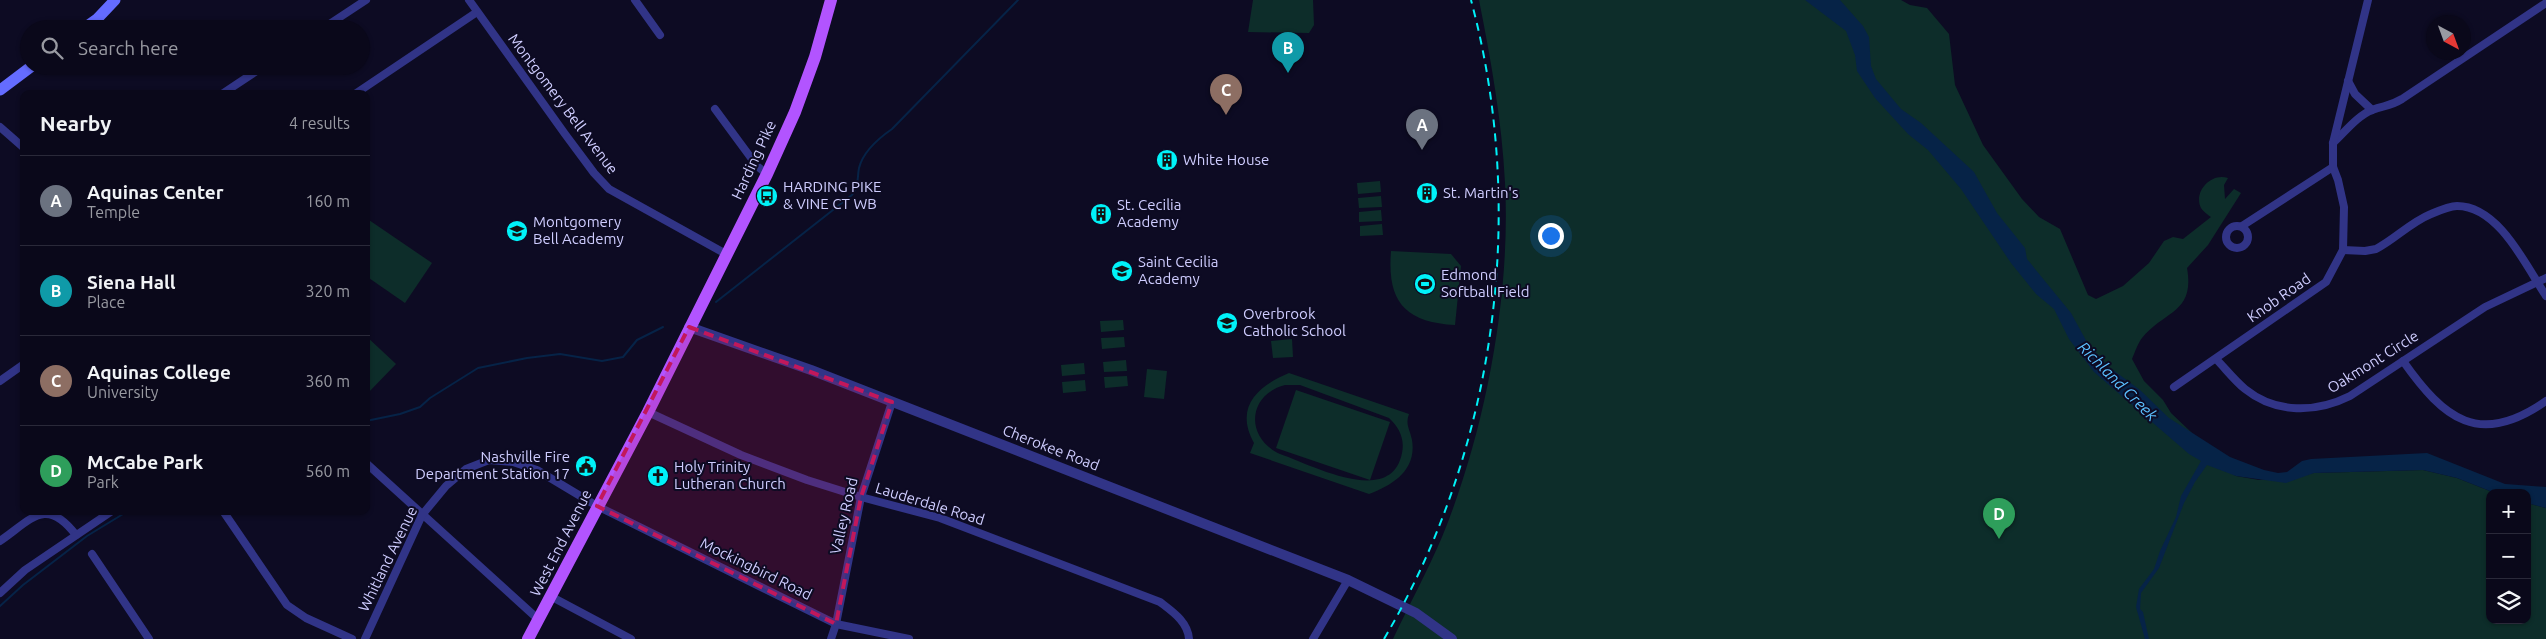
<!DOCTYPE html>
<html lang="en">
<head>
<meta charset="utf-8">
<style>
	:root { --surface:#0a081a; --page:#131123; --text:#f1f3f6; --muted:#999aa2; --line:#2a2939; --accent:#b45309 }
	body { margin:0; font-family:Ubuntu,sans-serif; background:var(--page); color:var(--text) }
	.controls { position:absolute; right:15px; bottom:15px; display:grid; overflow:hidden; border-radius:10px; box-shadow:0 1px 4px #0004 }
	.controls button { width:45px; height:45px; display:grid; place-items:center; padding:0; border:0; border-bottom:1px solid var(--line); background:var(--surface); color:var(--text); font:25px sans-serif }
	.compass { position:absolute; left:2426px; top:15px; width:45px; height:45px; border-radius:50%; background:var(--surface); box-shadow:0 1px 4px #0004; rotate:139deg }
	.you { position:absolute; left:1550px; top:235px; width:18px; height:18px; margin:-12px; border:4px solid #fff; border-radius:50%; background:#1a73e8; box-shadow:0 0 0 8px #1a73e833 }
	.badge { display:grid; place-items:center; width:32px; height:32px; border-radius:50%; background:var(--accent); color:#fff; font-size:16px; font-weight:700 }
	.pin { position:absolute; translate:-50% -41px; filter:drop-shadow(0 1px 2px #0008) }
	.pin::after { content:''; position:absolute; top:26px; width:18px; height:15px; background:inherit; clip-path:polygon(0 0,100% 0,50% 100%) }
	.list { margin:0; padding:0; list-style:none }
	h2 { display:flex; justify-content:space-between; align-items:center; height:65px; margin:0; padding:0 20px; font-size:21px }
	h2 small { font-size:16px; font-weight:400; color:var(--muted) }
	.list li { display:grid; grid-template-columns:32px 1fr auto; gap:15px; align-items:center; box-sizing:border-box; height:90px; padding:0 20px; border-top:1px solid var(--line) }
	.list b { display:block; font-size:19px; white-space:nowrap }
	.list p { margin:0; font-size:16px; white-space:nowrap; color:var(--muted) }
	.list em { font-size:16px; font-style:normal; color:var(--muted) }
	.icon { flex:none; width:28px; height:28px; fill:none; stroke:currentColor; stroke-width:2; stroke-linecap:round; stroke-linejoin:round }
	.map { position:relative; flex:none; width:2546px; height:639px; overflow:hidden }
	.search { position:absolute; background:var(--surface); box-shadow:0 1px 4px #0004; left:20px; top:20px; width:350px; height:55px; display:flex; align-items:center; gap:12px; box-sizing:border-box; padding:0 18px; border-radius:28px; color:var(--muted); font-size:19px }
	.panel { position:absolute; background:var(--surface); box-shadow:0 1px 4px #0004; left:20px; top:90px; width:350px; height:425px; border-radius:10px }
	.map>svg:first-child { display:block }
	.green { fill:#0d2d2a; fill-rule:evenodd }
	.water { fill:#062347 }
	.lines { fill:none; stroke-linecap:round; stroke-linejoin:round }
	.stream { stroke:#062347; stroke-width:2 }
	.minor { stroke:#313487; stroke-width:8 }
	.tertiary { stroke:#313487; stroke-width:10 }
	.secondary { stroke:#646cff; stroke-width:11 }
	.primary { stroke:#b254ff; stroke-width:12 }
	.rail { stroke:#00f2f8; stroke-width:2; stroke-dasharray:8 6; stroke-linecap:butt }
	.marked { fill:#c2185b; fill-opacity:0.2; stroke:#c2185b; stroke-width:4; stroke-dasharray:10 6; stroke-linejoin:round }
	.labels { text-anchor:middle; stroke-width:4; stroke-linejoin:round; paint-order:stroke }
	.street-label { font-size:15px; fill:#cfcdff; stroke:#0d0b23 }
	.poi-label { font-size:15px; fill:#cfcdff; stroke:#0d0b23; text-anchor:start }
	.water-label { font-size:16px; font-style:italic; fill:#5bc0ff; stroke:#0d0b23 }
</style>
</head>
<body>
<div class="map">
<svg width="2546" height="639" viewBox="0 0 2546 639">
	<rect width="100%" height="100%" fill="#0d0b23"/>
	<!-- green -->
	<g class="green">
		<polygon points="1253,0 1313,0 1314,25 1309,33 1248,32"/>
		<path d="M1479,0H1901L1910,5L1927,8L1949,34L1955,85L1983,145L2022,199L2039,217L2060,229L2088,295L2096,299L2123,286L2149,263L2164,241L2173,237L2183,239L2211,217C2208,215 2203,211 2201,208C2193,192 2211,172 2228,178L2224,185L2225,199L2234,189L2241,193L2208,245L2187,268C2195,313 2165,310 2142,338C2138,343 2135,352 2132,359L2144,381L2163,400L2171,413L2192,433L2205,459L2236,476L2259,480L2314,473L2423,470L2457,478L2495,493H2490V620H2527V503L2546,508V639H1393C1409,605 1427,572 1442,537C1485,432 1511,296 1505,183C1502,121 1491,61 1479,0Z"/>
		<polygon points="1380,181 1381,192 1358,194 1357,183"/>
		<polygon points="1381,196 1382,207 1359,208 1358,198"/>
		<polygon points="1381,210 1382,221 1359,222 1359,212"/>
		<polygon points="366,218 432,263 405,303 366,276"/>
		<polygon points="1382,224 1383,235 1360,236 1360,226"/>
		<path d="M1391,251L1451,254L1461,266L1455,325C1404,322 1387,301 1391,251Z"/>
		<polygon points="1123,320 1124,330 1101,332 1100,321"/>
		<polygon points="366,336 396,364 366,395"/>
		<polygon points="1124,337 1125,347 1102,349 1101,338"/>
		<polygon points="1292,339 1293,357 1273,358 1271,341"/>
		<polygon points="1126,360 1127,371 1104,372 1103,362"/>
		<polygon points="1084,363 1085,374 1062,376 1061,365"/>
		<polygon points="1147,369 1167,371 1164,399 1144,397"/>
		<path d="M1289,373L1409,414C1405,425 1410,429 1412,440C1417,470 1393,485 1369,494L1250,453L1254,443C1234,407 1258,386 1289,373ZM1285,385H1300L1389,418C1399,427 1405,439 1402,453C1391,508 1312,465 1280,454C1245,438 1247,395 1285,385Z"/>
		<polygon points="1127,376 1128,386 1105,388 1104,377"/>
		<polygon points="1085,380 1086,391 1063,393 1062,382"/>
		<polygon points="1296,390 1390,422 1370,480 1276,448"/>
	</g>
	<!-- water -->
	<polygon class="water" points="1805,0 1840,0 1863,26 1869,37 1871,66 1876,79 1901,109 1921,123 1974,172 1997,213 2025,248 2027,259 2071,313 2088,344 2109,367 2140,390 2169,418 2230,457 2264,470 2278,473 2287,472 2302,461 2311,459 2427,453 2505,484 2546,487 2546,508 2527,503 2527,493 2495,493 2457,478 2423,470 2314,473 2286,483 2236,476 2207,465 2195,482 2184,503 2159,568 2141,593 2140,609 2143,612 2149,639 2145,639 2136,607 2139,589 2154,569 2160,551 2176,517 2181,496 2201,461 2189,454 2094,372 2069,339 2054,309 2036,294 2011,263 1961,189 1928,150 1908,134 1875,98 1857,71 1855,55 1846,31"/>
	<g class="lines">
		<!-- stream -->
		<g class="stream">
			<path d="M716,302L852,195C859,186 857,179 859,168C863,152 879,138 892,129L1018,0"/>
			<polyline points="366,421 400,414 420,407 430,398 478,368 527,358 560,354 602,361 623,357 637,340 663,327"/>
			<polyline points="0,606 23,585 87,536 128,511"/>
		</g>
		<!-- minor -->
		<g class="minor">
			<polyline points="469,0 565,134 594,173 609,189 726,254"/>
			<polyline points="635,0 660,35"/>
			<polyline points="322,29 366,0"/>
			<polyline points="2348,81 2355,94 2372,110"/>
			<polyline points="222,94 264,66"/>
			<polyline points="355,94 477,12"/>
			<polyline points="715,109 757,166 767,174"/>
			<polyline points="0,127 24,148"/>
			<path d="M2333,143C2345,132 2357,116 2372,110C2384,105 2389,107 2402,99L2546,3"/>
			<circle cx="2237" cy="237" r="11"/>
			<polyline points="2242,226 2333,167"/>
			<path d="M2343,250L2365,251L2376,249C2395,239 2411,222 2431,214C2438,211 2450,206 2457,206C2499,206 2526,266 2546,296"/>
			<path d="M2216,359C2225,368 2234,380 2245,389C2276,414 2316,413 2350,396L2485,307L2546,278"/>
			<path d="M2403,361C2444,419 2479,448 2546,401"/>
			<polyline points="0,381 24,364"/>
			<polyline points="2174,387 2326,282 2343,250 2344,207 2338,180 2333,167 2333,143 2368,0"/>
			<path d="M648,412L741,455L807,480L861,497L940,518L1160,602C1173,612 1188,622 1189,639"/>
			<polyline points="366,463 539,620"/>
			<polyline points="223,511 287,605 306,618 352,639"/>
			<path d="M0,541C32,519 46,496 76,535"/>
			<polyline points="92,554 149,639"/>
			<polyline points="0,593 25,570 112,511"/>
			<polyline points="552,597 631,639"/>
			<polyline points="365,639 422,515 446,486 466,469 489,460 513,462 537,470 597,506 836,624 909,639"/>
			<polyline points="831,639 836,624 861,497 892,402"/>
			<polyline points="1313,639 1348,580"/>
		</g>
		<!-- tertiary -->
		<polyline class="tertiary" points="689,327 811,370 1348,580 1416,613 1452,639"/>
		<!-- secondary -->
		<g class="secondary">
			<polyline points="83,29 97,19 115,0"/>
			<polyline points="0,90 32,66"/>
		</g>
		<!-- primary -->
		<polyline class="primary" points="528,639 648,412 767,174 795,112 815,57 831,0"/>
		<!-- rail -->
		<path class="rail" d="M1384,639C1496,449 1528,213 1471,0"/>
	</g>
	<!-- marked area -->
	<path class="marked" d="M689,327L892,402L861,497L836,624L597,506Z"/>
	<!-- icons -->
	<defs>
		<g id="building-disc" transform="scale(1.125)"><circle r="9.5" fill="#00f2f8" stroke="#0d0b23"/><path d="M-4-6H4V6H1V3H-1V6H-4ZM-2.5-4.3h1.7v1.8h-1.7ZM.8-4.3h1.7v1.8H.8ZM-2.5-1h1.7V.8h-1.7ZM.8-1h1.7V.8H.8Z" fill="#111"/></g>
		<g id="bus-disc" transform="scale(1.125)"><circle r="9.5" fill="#00f2f8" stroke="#0d0b23"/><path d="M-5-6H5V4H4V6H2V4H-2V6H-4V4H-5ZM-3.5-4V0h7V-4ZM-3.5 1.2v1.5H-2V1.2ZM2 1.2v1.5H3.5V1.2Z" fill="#111"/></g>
		<g id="school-disc" transform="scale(1.125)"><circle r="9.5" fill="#00f2f8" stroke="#0d0b23"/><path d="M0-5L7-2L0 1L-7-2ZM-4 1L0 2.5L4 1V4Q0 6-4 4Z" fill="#111"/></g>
		<g id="stadium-disc" transform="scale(1.125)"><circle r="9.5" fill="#00f2f8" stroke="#0d0b23"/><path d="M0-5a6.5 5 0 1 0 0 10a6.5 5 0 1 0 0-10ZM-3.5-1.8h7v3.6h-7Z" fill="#111"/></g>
		<g id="civic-disc" transform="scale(1.125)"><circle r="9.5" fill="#00f2f8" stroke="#0d0b23"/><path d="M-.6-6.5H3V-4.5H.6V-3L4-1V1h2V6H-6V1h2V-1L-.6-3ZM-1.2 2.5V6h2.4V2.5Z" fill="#111"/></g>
		<g id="church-disc" transform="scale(1.125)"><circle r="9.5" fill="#00f2f8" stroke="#0d0b23"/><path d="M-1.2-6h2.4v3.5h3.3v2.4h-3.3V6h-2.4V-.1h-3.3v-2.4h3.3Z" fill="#111"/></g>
	</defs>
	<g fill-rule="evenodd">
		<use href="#building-disc" x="1167" y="160"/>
		<use href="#building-disc" x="1427" y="193"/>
		<use href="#bus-disc" x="767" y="196"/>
		<use href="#building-disc" x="1101" y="214"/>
		<use href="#school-disc" x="517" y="231"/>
		<use href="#school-disc" x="1122" y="271"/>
		<use href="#stadium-disc" x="1425" y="284"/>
		<use href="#school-disc" x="1227" y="323"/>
		<use href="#civic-disc" x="586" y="466"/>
		<use href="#church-disc" x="658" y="476"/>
	</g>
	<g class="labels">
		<!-- street labels -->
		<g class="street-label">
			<text transform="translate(563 104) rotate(53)" y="5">Montgomery Bell Avenue</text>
			<text transform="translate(754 160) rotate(-65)" y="5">Harding Pike</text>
			<text transform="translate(2279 298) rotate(-35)" y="5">Knob Road</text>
			<text transform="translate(2373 362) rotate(-32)" y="5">Oakmont Circle</text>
			<text transform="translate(1051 448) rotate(21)" y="5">Cherokee Road</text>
			<text transform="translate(930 504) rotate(17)" y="5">Lauderdale Road</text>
			<text transform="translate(844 516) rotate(-77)" y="5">Valley Road</text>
			<text transform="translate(561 543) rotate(-63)" y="5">West End Avenue</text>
			<text transform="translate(388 559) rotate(-64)" y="5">Whitland Avenue</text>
			<text transform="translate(756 569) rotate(26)" y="5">Mockingbird Road</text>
		</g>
		<!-- poi labels -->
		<g class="poi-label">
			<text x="1183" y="165">White House</text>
			<text x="783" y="192">HARDING PIKE<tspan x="783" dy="17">&amp; VINE CT WB</tspan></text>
			<text x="1443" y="198">St. Martin's</text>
			<text x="1117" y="210">St. Cecilia<tspan x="1117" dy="17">Academy</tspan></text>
			<text x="533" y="227">Montgomery<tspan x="533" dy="17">Bell Academy</tspan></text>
			<text x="1138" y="267">Saint Cecilia<tspan x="1138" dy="17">Academy</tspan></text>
			<text x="1441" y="280">Edmond<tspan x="1441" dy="17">Softball Field</tspan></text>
			<text x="1243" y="319">Overbrook<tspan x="1243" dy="17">Catholic School</tspan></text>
			<text x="570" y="462" text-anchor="end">Nashville Fire<tspan x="570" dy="17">Department Station 17</tspan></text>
			<text x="674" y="472">Holy Trinity<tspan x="674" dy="17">Lutheran Church</tspan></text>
		</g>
		<!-- water labels -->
		<g class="water-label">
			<text transform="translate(2118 381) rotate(45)" y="6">Richland Creek</text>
		</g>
	</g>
</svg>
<div class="controls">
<button>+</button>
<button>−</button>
<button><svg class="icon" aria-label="layers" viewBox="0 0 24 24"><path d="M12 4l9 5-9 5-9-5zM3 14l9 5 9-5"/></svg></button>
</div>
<svg class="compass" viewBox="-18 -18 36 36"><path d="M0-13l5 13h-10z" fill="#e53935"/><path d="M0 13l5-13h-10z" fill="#999aa2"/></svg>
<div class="you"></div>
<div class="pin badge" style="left:1422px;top:150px;background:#6b7280">A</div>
<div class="pin badge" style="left:1288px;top:73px;background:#0f9aa8">B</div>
<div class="pin badge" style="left:1226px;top:115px;background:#8d6e63">C</div>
<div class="pin badge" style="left:1999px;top:539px;background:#2e9e5b">D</div>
<div class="search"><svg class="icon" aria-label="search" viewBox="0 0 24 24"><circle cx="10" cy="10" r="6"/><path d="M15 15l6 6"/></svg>Search here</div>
<section class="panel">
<h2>Nearby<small>4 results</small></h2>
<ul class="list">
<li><span class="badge" style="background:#6b7280">A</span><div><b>Aquinas Center</b><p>Temple</p></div><em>160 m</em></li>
<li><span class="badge" style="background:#0f9aa8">B</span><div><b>Siena Hall</b><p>Place</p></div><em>320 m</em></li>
<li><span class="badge" style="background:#8d6e63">C</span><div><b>Aquinas College</b><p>University</p></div><em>360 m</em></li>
<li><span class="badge" style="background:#2e9e5b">D</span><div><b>McCabe Park</b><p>Park</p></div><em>560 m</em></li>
</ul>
</section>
</div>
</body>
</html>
